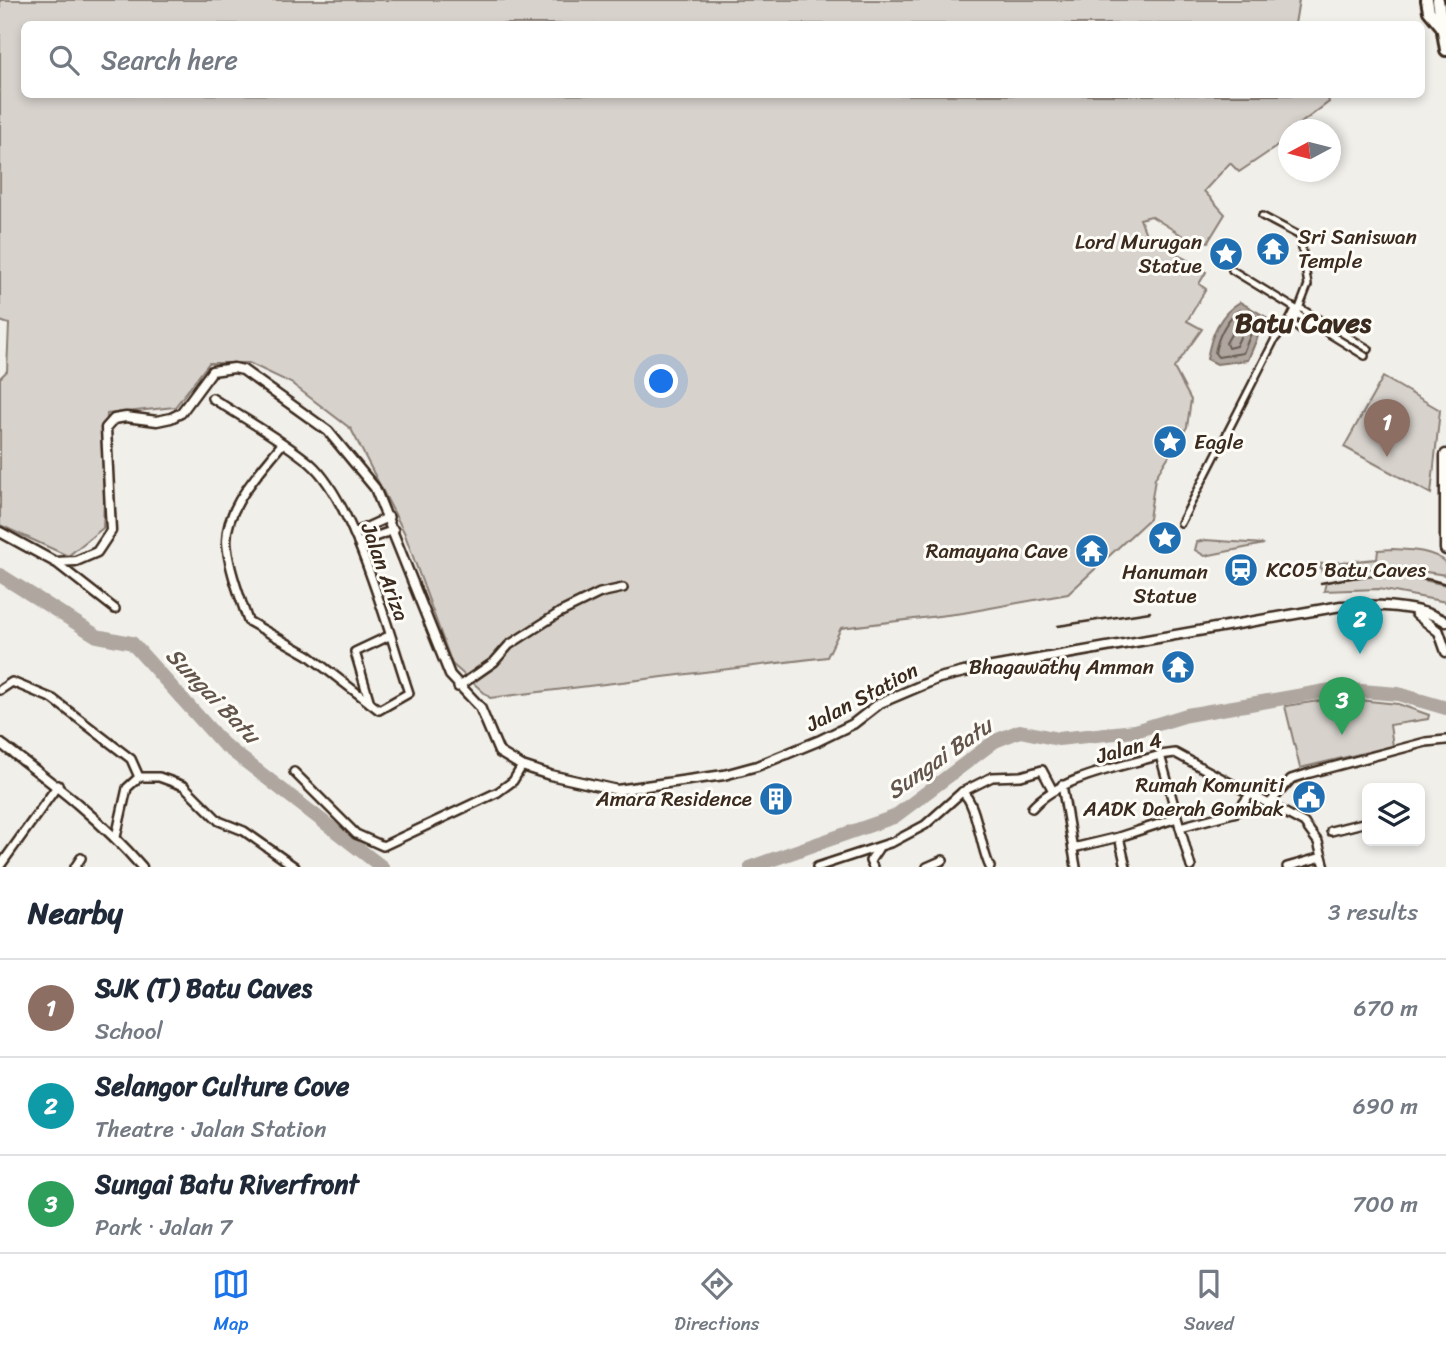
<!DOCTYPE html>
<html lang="en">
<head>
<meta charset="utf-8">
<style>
	:root { --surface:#fff; --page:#f6f6f7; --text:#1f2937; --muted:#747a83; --line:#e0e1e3; --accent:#1a73e8 }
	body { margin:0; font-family:Sriracha,sans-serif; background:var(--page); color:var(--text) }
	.controls { position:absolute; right:21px; bottom:21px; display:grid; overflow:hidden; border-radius:10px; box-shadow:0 4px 10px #0003 }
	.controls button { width:63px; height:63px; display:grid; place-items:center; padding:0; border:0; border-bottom:2px solid var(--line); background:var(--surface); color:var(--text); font:35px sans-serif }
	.compass { position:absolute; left:1278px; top:119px; width:63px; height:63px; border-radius:50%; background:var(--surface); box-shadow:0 4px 10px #0003; rotate:263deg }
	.you { position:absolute; left:662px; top:382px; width:24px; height:24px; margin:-18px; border:5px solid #fff; border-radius:50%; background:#1a73e8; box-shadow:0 0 0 10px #1a73e833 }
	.badge { display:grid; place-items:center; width:46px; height:46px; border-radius:50%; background:var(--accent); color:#fff; font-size:23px; font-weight:700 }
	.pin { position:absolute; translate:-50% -58px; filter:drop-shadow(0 2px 4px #0008) }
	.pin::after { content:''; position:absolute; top:37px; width:24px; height:21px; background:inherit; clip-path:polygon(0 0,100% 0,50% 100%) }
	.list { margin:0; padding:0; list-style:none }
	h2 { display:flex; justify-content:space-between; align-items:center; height:91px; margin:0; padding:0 28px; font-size:30px }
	h2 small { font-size:23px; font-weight:400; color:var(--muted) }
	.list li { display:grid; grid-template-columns:46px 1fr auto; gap:21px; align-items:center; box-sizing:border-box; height:98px; padding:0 28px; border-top:2px solid var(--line) }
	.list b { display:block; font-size:26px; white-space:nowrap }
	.list p { margin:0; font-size:23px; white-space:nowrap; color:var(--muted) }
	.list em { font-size:23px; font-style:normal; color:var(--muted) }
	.icon { flex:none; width:38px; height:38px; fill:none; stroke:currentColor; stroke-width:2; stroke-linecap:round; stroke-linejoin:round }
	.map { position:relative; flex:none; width:1446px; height:867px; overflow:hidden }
	.search { position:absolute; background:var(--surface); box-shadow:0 4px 10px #0003; left:21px; right:21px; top:21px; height:77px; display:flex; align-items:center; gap:18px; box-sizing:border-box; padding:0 24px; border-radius:10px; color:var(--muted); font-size:26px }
	.sheet { height:385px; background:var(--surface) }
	nav { display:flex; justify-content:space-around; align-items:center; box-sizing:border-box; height:98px; border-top:2px solid var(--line); background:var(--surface); font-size:19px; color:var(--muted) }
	nav a { display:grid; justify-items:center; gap:4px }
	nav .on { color:var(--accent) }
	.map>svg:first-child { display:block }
	.green { fill:#d7d2cc; stroke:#897e75; stroke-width:2 }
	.water { fill:#aea69f; stroke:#80746b; stroke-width:2 }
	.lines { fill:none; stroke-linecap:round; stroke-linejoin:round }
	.shore { stroke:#695c52; stroke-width:2 }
	.river { stroke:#aea69f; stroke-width:14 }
	.pedestrian-tunnel { stroke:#cdc8c1; stroke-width:5; stroke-dasharray:5 2.5; stroke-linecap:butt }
	.pedestrian-casing { stroke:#3b2a1e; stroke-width:10 }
	.minor-casing { stroke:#3b2a1e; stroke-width:12 }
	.tertiary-casing { stroke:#3b2a1e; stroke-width:13 }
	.secondary-casing { stroke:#3b2a1e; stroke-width:15 }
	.primary-casing { stroke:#3b2a1e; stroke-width:16 }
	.trunk-casing { stroke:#3b2a1e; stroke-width:16 }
	.pedestrian { stroke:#fdfcf7; stroke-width:5 }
	.minor { stroke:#fdfcf7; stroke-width:7 }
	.tertiary { stroke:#fdfcf7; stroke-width:8 }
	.secondary { stroke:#fdfcf7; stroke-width:10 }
	.primary { stroke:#fdfcf7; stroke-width:10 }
	.trunk { stroke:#fdfcf7; stroke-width:10 }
	.rail { stroke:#3b2a1e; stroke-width:2.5 }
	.labels { text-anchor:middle; stroke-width:6; stroke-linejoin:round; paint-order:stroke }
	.poi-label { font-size:21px; fill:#3b2a1e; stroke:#fdfcf7; text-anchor:end }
	.street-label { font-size:21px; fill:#3b2a1e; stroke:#fdfcf7 }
	.water-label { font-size:23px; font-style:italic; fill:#63554b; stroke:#fdfcf7 }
	.district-label { font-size:28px; font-weight:bold; fill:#3b2a1e; stroke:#fdfcf7 }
</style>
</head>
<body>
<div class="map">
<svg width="1446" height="867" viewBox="0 0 1446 867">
	<rect width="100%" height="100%" fill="#f1efea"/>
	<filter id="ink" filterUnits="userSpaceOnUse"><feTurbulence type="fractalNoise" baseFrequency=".0143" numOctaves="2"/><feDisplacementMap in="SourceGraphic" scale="14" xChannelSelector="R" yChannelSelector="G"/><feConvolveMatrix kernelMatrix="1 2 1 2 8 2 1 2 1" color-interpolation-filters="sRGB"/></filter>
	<g filter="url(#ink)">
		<!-- green -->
		<g class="green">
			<polygon points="0,0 1299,0 1295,24 24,24 24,94 1327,95 1329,102 1293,129 1288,130 1282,143 1239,172 1230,163 1204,191 1225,214 1208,242 1188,239 1151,216 1140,219 1146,234 1206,272 1199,284 1206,289 1187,321 1202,329 1174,368 1191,400 1187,427 1155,478 1149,519 1068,594 963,613 841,628 827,657 490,698 452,664 404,532 351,429 291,383 249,363 209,363 175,407 107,414 103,528 68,556 0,525 0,378 7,371 9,324 0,321"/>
			<polygon points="1383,377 1440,410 1431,494 1344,447"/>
			<polygon points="1205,540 1264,544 1205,556 1195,550 1197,542"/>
			<path d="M1393,549C1413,550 1430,550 1446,562V575L1393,567L1322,573L1320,564L1377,559L1378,550Z"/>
			<polygon points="1373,575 1405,576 1446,585 1446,602 1379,589 1324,591 1326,582"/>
			<polygon points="1339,698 1398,704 1429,715 1428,719 1390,725 1393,746 1300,768 1285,706"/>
		</g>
		<!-- water -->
		<path class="water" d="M1240,302L1266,317L1248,360L1217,364L1207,359C1211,336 1219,314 1240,302Z"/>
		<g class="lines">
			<!-- shore -->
			<g class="shore">
				<path d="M1241,310L1256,321L1243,353L1218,357L1215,353C1217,339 1227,316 1241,310Z"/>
				<polygon points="1238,322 1243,321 1245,326 1236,346 1228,348 1226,343"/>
			</g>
			<!-- river -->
			<g class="river">
				<polyline points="0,575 97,636 132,643 223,744 382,867"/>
				<polyline points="751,867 894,817 995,741 1020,731 1058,739 1135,731 1187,715 1337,689 1398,694 1446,708"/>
			</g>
			<!-- pedestrian-tunnel -->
			<polyline class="pedestrian-tunnel" points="1224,266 1232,270"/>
			<!-- pedestrian casing -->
			<g class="pedestrian-casing">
				<g id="pedestrian">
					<polyline points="1262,216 1300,236 1308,285 1293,324 1300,330 1310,322"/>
					<polyline points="1232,270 1296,309"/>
					<polyline points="1300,308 1369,349"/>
					<polyline points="1297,314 1365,356"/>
					<polyline points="1264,322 1283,330"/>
					<polyline points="1181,523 1275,339 1286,327 1295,309"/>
				</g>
			</g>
			<!-- minor casing -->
			<g class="minor-casing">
				<g id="minor">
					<path d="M212,398C244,419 280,438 310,463C355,502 389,634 409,693L379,710L370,703L355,652L389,636"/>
					<path d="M282,444C261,471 222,510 227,547C230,572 240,597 248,621L308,655L370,703"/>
					<polyline points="354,533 389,517"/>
					<polyline points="358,543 394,530"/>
					<polyline points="55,562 115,609"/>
					<polyline points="458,687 494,662 509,645 559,613 600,593 623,588"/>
					<polyline points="0,690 12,682 53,699 131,759 139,777 127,788 116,837"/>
					<polyline points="1160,755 1191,867"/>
					<polyline points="294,772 356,834 383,846 498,792 513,781 522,766"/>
					<polyline points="139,777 159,777 184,786 219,821 244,831 295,867"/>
					<polyline points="1062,785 1076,867"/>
					<path d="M962,792C977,802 980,848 990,867"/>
					<polyline points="1270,803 1291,779 1310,773 1426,742 1446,740"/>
					<path d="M1032,808C1059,777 1121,767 1160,755L1175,753L1304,823L1318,842L1325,867"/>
					<polyline points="1180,827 1237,812 1251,793"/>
					<polyline points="1331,831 1367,822"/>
					<polyline points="1119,837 1126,867"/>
					<polyline points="1073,848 1119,837 1177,818"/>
					<polyline points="0,866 58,785"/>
					<polyline points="75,867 81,858"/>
					<polyline points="817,867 893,842 925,825 962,792 992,777 1021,776 1042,770 1052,789"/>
					<polyline points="873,867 870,861 878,849"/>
					<polyline points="927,867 943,860"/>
					<polyline points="1287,867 1322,857"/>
				</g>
			</g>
			<!-- tertiary casing -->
			<g class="tertiary-casing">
				<g id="tertiary">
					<path d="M0,532L55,562L76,561L97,552L111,531L106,428L114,419L126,417L157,421L171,418L181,413L212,371L234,368L243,370L328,431L375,488L450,675L480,707L499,752L522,766L550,775L617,790L724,775L757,766L818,741L853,724L880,703L939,678L964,672L1341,606C1373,605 1418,604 1446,622"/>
					<polyline points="1416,614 1439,632 1446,652"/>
					<path d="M0,743C51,782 100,818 142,867"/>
				</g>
			</g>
			<!-- secondary casing -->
			<g class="secondary-casing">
				<polyline id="secondary" points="1446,455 1446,549"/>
			</g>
			<!-- primary casing -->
			<g class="primary-casing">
				<polyline id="primary" points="1427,0 1429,11 1443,28"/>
			</g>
			<!-- trunk casing -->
			<g class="trunk-casing">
				<polyline id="trunk" points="1438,0 1446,50"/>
			</g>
			<!-- pedestrian -->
			<use href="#pedestrian" class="pedestrian"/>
			<!-- minor -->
			<use href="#minor" class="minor"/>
			<!-- tertiary -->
			<use href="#tertiary" class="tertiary"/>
			<!-- secondary -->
			<use href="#secondary" class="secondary"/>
			<!-- primary -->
			<use href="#primary" class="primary"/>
			<!-- trunk -->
			<use href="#trunk" class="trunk"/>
			<!-- rail -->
			<g class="rail">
				<path d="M1321,583C1363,575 1404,570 1446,584"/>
				<polyline points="1058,626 1150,612"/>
			</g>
		</g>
	</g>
	<!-- icons -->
	<defs>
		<g id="temple-disc" transform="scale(1.75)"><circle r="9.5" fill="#1f6fb2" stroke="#fdfcf7"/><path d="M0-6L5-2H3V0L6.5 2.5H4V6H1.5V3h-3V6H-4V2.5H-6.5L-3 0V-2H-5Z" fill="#fff"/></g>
		<g id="sight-disc" transform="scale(1.75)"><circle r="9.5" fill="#1f6fb2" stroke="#fdfcf7"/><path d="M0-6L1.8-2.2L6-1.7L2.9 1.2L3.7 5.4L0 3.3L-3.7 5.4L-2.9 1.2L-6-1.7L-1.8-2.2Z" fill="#fff"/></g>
		<g id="station-disc" transform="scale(1.75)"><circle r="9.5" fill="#1f6fb2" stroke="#fdfcf7"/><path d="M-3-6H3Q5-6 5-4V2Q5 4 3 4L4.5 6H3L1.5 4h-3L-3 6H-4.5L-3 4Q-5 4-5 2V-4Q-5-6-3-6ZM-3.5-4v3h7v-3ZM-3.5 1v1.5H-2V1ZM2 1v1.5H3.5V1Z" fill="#fff"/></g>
		<g id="civic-disc" transform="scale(1.75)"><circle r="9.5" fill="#1f6fb2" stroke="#fdfcf7"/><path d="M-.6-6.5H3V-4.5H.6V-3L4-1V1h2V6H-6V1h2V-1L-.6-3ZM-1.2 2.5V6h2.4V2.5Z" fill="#fff"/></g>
		<g id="building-disc" transform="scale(1.75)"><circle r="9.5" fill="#1f6fb2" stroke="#fdfcf7"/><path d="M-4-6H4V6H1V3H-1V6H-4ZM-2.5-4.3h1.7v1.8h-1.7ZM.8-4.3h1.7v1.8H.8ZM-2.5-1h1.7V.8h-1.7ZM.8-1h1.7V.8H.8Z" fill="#fff"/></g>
	</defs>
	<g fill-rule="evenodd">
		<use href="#temple-disc" x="1273" y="249"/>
		<use href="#sight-disc" x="1226" y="254"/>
		<use href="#sight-disc" x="1170" y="442"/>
		<use href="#sight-disc" x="1165" y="538"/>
		<use href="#temple-disc" x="1092" y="551"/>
		<use href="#station-disc" x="1241" y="570"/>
		<use href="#temple-disc" x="1178" y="667"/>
		<use href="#civic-disc" x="1309" y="797"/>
		<use href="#building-disc" x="776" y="799"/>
	</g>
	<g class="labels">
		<!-- poi labels -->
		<g class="poi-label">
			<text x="1298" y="244" text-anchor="start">Sri Saniswan<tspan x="1298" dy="24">Temple</tspan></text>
			<text x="1202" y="249">Lord Murugan<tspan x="1202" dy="24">Statue</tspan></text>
			<text x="1194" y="449" text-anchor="start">Eagle</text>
			<text x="1068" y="558">Ramayana Cave</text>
			<text x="1266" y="577" text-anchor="start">KC05 Batu Caves</text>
			<text x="1165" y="579" text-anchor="middle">Hanuman<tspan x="1165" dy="24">Statue</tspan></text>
			<text x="1154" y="674">Bhagawathy Amman</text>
			<text x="1284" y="792">Rumah Komuniti<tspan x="1284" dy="24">AADK Daerah Gombak</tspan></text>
			<text x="752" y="806">Amara Residence</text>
		</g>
		<!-- street labels -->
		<g class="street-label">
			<text transform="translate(385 572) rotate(70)" y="7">Jalan Ariza</text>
			<text transform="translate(862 697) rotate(-28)" y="7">Jalan Station</text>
			<text transform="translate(1129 748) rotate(-15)" y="7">Jalan 4</text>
		</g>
		<!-- water labels -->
		<g class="water-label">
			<text transform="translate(213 695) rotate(46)" y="8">Sungai Batu</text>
			<text transform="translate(939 758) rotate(-35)" y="8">Sungai Batu</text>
		</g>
		<!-- district labels -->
		<g class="district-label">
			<text x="1303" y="332">Batu Caves</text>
		</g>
	</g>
</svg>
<div class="controls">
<button><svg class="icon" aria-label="layers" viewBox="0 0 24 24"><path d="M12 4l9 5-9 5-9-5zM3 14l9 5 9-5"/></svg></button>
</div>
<svg class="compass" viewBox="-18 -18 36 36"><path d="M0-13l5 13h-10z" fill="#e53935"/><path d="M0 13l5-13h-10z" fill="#747a83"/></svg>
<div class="you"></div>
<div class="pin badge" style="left:1387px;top:457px;background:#8d6e63">1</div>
<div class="pin badge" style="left:1360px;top:654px;background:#0f9aa8">2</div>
<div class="pin badge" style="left:1342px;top:735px;background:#2e9e5b">3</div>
<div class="search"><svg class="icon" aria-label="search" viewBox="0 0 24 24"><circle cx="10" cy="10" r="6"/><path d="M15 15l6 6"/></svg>Search here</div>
</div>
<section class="sheet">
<h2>Nearby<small>3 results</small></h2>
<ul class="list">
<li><span class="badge" style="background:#8d6e63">1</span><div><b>SJK (T) Batu Caves</b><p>School</p></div><em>670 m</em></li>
<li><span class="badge" style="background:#0f9aa8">2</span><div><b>Selangor Culture Cove</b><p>Theatre · Jalan Station</p></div><em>690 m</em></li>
<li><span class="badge" style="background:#2e9e5b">3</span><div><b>Sungai Batu Riverfront</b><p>Park · Jalan 7</p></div><em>700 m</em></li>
</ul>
</section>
<nav>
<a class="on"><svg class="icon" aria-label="map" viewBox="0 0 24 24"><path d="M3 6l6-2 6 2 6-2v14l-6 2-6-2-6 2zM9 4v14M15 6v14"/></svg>Map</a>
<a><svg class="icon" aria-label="directions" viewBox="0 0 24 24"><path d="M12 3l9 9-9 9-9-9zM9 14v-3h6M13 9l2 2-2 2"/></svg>Directions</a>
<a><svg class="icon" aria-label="saved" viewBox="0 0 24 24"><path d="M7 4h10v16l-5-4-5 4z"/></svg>Saved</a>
</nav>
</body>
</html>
